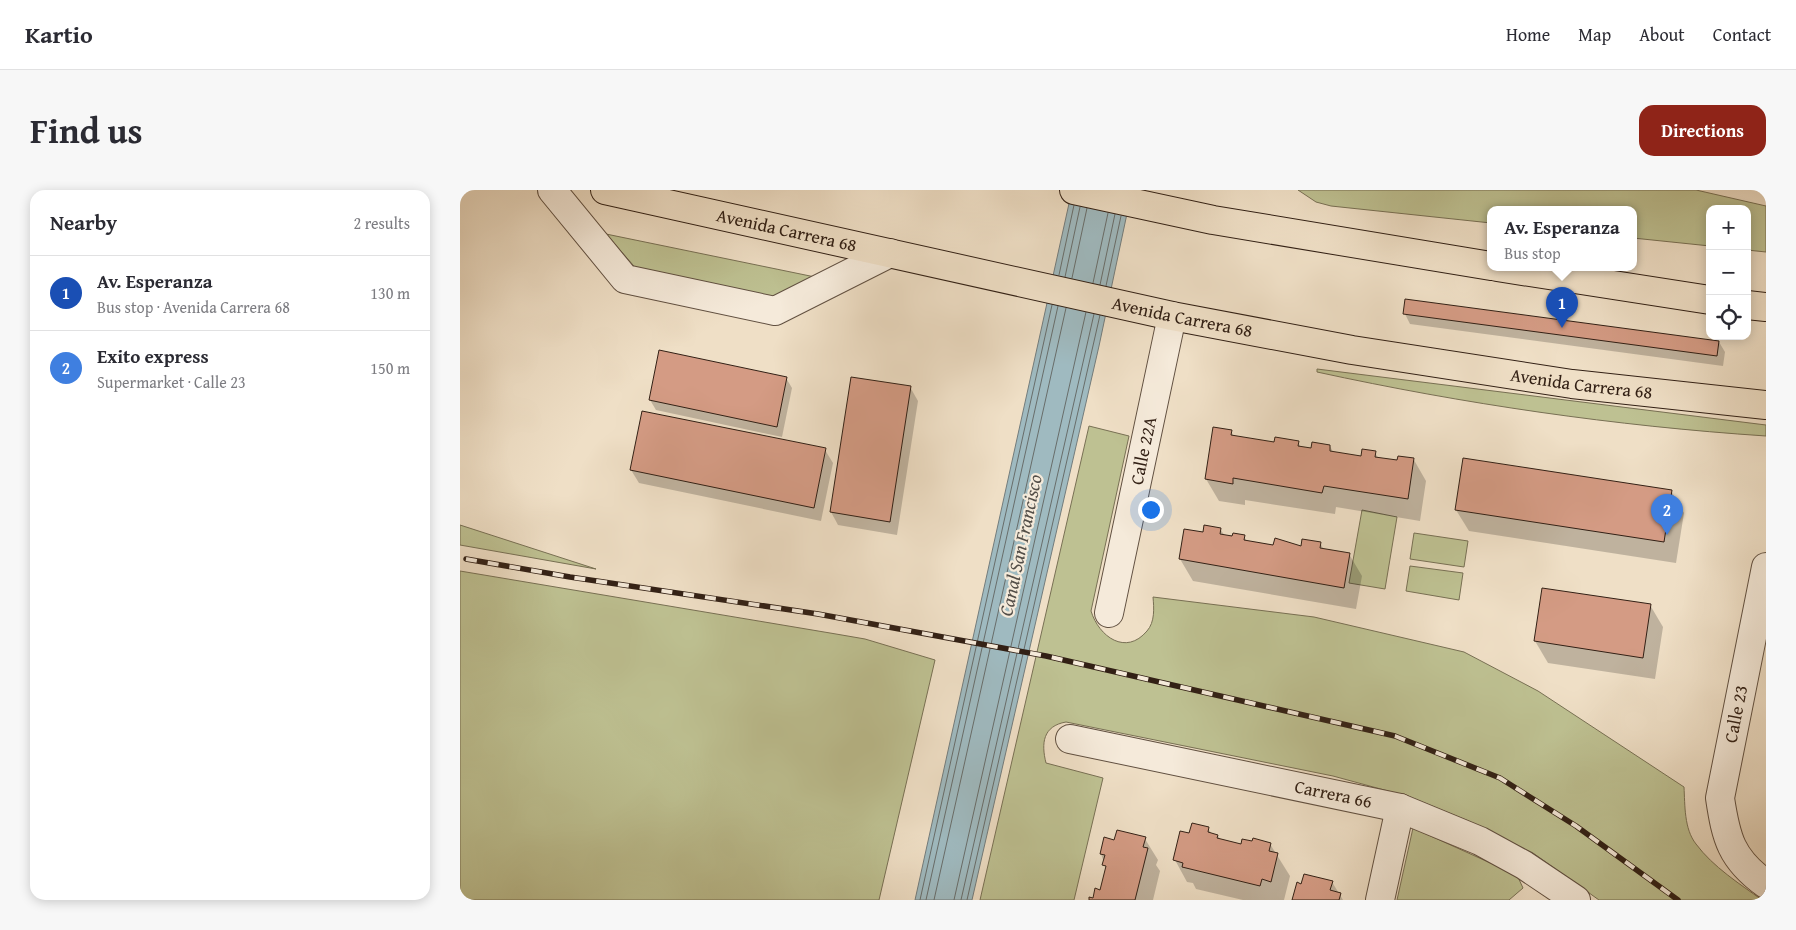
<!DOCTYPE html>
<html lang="en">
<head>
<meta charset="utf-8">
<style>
	:root { --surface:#fff; --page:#f7f7f7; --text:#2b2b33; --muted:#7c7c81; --line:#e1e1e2; --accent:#8f2418 }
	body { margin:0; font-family:"Gentium Book Plus",serif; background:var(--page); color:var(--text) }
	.controls { position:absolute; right:15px; top:15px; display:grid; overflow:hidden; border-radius:10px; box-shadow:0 2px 12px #0003 }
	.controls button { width:45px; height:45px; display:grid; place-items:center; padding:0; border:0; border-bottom:1px solid var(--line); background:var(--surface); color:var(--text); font:25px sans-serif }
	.you { position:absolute; left:690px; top:319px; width:18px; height:18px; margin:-12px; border:4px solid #fff; border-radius:50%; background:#1a73e8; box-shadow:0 0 0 8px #1a73e833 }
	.badge { display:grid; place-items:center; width:32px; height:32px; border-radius:50%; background:var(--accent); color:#fff; font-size:16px; font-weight:700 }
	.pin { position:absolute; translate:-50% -41px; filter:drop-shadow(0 1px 2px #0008) }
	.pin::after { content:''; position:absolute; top:26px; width:18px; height:15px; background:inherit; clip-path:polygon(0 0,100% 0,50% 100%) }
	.popup { position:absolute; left:1027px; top:16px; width:150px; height:65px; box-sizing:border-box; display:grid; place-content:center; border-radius:10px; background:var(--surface); filter:drop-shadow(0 1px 4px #0005); font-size:16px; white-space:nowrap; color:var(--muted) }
	.popup b { font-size:19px; color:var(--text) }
	.popup::after { content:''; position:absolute; left:50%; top:100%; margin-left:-10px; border:10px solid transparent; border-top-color:var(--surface) }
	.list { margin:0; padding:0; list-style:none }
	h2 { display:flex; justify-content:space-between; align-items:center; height:65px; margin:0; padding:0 20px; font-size:21px }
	h2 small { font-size:16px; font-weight:400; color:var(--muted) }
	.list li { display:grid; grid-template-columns:32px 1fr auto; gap:15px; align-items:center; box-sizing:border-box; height:75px; padding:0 20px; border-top:1px solid var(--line) }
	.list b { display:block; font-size:19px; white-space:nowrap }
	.list p { margin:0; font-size:16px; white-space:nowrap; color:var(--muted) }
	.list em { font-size:16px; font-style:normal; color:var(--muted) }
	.icon { flex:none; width:28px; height:28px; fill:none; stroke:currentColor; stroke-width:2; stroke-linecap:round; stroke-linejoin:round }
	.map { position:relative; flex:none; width:1306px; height:710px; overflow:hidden; border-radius:15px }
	header { display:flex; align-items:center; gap:30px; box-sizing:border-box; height:70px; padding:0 25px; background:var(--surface); border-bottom:1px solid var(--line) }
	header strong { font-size:24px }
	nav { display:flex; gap:28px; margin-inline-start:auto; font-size:18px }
	.intro { display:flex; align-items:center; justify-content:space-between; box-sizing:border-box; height:120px; padding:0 30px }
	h1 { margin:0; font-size:35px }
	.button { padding:12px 22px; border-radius:15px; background:var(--accent); color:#fff; font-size:18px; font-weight:700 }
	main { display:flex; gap:30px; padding:0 30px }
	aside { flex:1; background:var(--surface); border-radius:15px; box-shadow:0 2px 12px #0003 }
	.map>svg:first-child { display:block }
	.green { fill:#bec192; stroke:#787054 }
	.water { fill:#9fbac0; stroke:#737c7c }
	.shadow { fill:#0003 }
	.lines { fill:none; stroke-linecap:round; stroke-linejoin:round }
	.shore { stroke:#686d6a; stroke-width:1 }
	.building { fill:#d49b84; stroke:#322015 }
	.minor-casing { stroke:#615041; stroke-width:30 }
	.major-casing { stroke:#322015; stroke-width:30 }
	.minor { stroke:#f5eada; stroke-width:28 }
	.major { stroke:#efdfc6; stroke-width:28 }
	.rail-casing { stroke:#322015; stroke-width:5.5 }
	.rail { stroke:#f5eada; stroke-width:4; stroke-dasharray:11; stroke-linecap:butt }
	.labels { text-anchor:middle; stroke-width:4.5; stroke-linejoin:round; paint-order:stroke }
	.street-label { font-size:18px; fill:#322015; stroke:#f5eada }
	.water-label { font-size:19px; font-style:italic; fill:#534e48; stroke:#f5eada }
</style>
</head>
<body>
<header>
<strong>Kartio</strong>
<nav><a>Home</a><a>Map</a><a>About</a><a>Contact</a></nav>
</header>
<div class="intro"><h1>Find us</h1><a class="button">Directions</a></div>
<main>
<aside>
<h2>Nearby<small>2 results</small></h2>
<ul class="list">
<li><span class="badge" style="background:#1a4fb4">1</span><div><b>Av. Esperanza</b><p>Bus stop · Avenida Carrera 68</p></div><em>130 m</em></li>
<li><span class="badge" style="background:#3f7fe0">2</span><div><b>Exito express</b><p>Supermarket · Calle 23</p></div><em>150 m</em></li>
</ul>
</aside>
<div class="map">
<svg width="1306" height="710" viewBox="0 0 1306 710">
	<rect width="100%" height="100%" fill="#efdfc6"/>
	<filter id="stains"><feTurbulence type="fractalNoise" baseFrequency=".004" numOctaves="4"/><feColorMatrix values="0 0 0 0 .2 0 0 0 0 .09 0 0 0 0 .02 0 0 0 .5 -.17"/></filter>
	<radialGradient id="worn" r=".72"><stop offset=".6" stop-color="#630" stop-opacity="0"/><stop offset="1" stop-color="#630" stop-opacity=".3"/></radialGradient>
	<!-- green -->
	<g class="green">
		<polygon points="838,0 1236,0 1306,16 1306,62 1287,60 1287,19 1250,19 1250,56 1173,48 1173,19 1031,19 1031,33 871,16 856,12"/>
		<polygon points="146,44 355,87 312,109 180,83"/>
		<path d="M857,179L1306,235V246C1155,236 1004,214 857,182Z"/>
		<path d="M629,236L669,246L631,421C639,447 666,466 687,441C695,432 694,418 693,407L854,427L1004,462L1078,501L1224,597C1225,615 1224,639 1236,654C1253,677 1280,694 1302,710H1139L1073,663L1006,630L950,607L873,586L606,532C583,536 581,553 586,573L643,588L614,710H520Z"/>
		<polygon points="902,320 937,327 925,399 889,393"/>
		<polygon points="0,335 136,379 0,355"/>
		<polygon points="954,343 1008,351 1004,377 950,369"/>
		<polygon points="950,376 1003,383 999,410 946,401"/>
		<polygon points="0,381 376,444 405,449 475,470 419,710 0,710"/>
		<polygon points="953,638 1057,685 1063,698 1049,710 937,710"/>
	</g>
	<!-- water -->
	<polygon class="water" points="612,0 672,0 639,156 512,710 455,710"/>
	<!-- shadow -->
	<g class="shadow">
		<polygon points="945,124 1259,152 1265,162 1263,176 950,134"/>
		<polygon points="326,188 332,198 322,247 196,220 190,210"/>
		<polygon points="450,197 458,211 437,345 378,335 371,322"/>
		<polygon points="771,241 774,247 815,253 838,252 841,258 852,259 870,256 873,262 902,267 915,263 919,269 938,272 954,270 966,291 960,331 876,317 875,324 785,310 785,315 759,311 746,289"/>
		<polygon points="365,260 373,273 361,331 179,293 171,280"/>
		<polygon points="1211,301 1224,323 1216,373 1009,341 996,320"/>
		<polygon points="760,339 765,346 784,346 787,352 814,356 842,357 860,353 864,360 889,364 902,386 896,419 733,391 720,369 744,343"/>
		<polygon points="1190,415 1203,437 1195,489 1088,473 1075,451"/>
		<polygon points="748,639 752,644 758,646 760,650 782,655 810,654 830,686 824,710 783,710 736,699 733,693 727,692 715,670 730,645"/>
		<polygon points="685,649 698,670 696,675 700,681 693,710 630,710 634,710 641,701 647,680 641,664 655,651"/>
		<polygon points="872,692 883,710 834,710 842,695"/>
	</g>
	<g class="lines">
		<!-- shore -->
		<g class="shore">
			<polyline points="599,85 614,15"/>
			<polyline points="605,87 620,17"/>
			<polyline points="612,88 627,18"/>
			<polyline points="633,93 648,23"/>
			<polyline points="640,95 655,24"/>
			<polyline points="646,96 661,26"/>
			<polyline points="460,710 592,115"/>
			<polyline points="466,710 598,116"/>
			<polyline points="474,710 606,118"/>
			<polyline points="494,710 626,122"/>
			<polyline points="501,710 634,124"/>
			<polyline points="507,710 640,125"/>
		</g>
	</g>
	<!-- building -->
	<g class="building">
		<polygon points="945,109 1259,151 1257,166 943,124"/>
		<polygon points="199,160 327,187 317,237 189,210"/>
		<polygon points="391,187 451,196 430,332 370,322"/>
		<polygon points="182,221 366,258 354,318 170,280"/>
		<polygon points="753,237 772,240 771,245 814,252 815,247 839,251 838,256 851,258 852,252 870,255 870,261 901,266 902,259 916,261 915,267 937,270 938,266 954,268 948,309 864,296 862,303 773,288 773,294 745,289"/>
		<polygon points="1003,268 1212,300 1204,352 995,320"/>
		<polygon points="744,335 761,338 760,344 772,346 773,343 785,345 784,350 813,355 815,348 841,356 842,349 861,352 860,358 890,363 884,398 719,369 724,339 743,342"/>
		<polygon points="1082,398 1191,414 1183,468 1074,451"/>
		<polygon points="732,633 749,637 748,642 758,645 757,648 781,654 782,649 792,651 793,648 811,653 809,661 818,663 811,692 802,689 800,696 722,677 723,673 713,670 720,641 729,643"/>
		<polygon points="657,640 686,647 683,657 688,658 675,710 629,710 629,707 633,708 635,698 640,700 646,676 642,675 645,665 640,664 644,647 654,650"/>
		<polygon points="844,684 873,691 870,700 881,703 879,710 832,710 837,692 841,694"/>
	</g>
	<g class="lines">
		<!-- minor casing -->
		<g class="minor-casing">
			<g id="minor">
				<polyline points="92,0 165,89 315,121 430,63"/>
				<path d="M1306,377L1260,608C1266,648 1271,669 1306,694"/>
				<path id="s1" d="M649,423L712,126"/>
				<path id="s2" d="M610,549L940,618L1020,651L1064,675L1116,710"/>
				<polyline points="920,710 940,618"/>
			</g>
		</g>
		<!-- major casing -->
		<g class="major-casing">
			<g id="major">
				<path id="s3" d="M145,0L712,126L892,160L1112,194L1306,215"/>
				<polyline points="614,0 753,30 1031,76"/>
				<polyline points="1037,77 1250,110"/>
				<polyline points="1287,115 1306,117"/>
			</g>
		</g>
		<!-- minor -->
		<use href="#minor" class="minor"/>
		<!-- major -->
		<use href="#major" class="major"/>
		<!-- rail casing -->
		<g class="rail-casing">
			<polyline id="rail" points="6,369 110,387 358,424 586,466 935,546 1040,588 1116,636 1218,710"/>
		</g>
		<!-- rail -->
		<use href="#rail" class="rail"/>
	</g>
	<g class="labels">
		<!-- street labels -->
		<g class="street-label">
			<text dy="6" stroke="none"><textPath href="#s3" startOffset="186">Avenida Carrera 68</textPath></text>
			<text dy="6" stroke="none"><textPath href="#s3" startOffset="591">Avenida Carrera 68</textPath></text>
			<text dy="6" stroke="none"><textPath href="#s3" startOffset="996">Avenida Carrera 68</textPath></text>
			<text dy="6" stroke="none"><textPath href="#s1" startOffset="166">Calle 22A</textPath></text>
			<text transform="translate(1276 524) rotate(-79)" y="6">Calle 23</text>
			<text dy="6" stroke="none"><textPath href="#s2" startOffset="269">Carrera 66</textPath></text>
		</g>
		<!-- water labels -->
		<g class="water-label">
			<text transform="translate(560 355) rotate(-78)" y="7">Canal San Francisco</text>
		</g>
	</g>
	<rect width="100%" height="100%" filter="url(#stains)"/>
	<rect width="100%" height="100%" fill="url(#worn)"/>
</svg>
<div class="controls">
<button>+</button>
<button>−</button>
<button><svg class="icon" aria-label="locate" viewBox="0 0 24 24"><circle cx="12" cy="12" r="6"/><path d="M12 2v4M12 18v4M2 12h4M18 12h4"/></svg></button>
</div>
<div class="you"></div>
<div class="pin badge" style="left:1102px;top:138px;background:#1a4fb4">1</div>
<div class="popup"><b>Av. Esperanza</b>Bus stop</div>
<div class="pin badge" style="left:1207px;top:345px;background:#3f7fe0">2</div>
</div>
</main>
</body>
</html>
